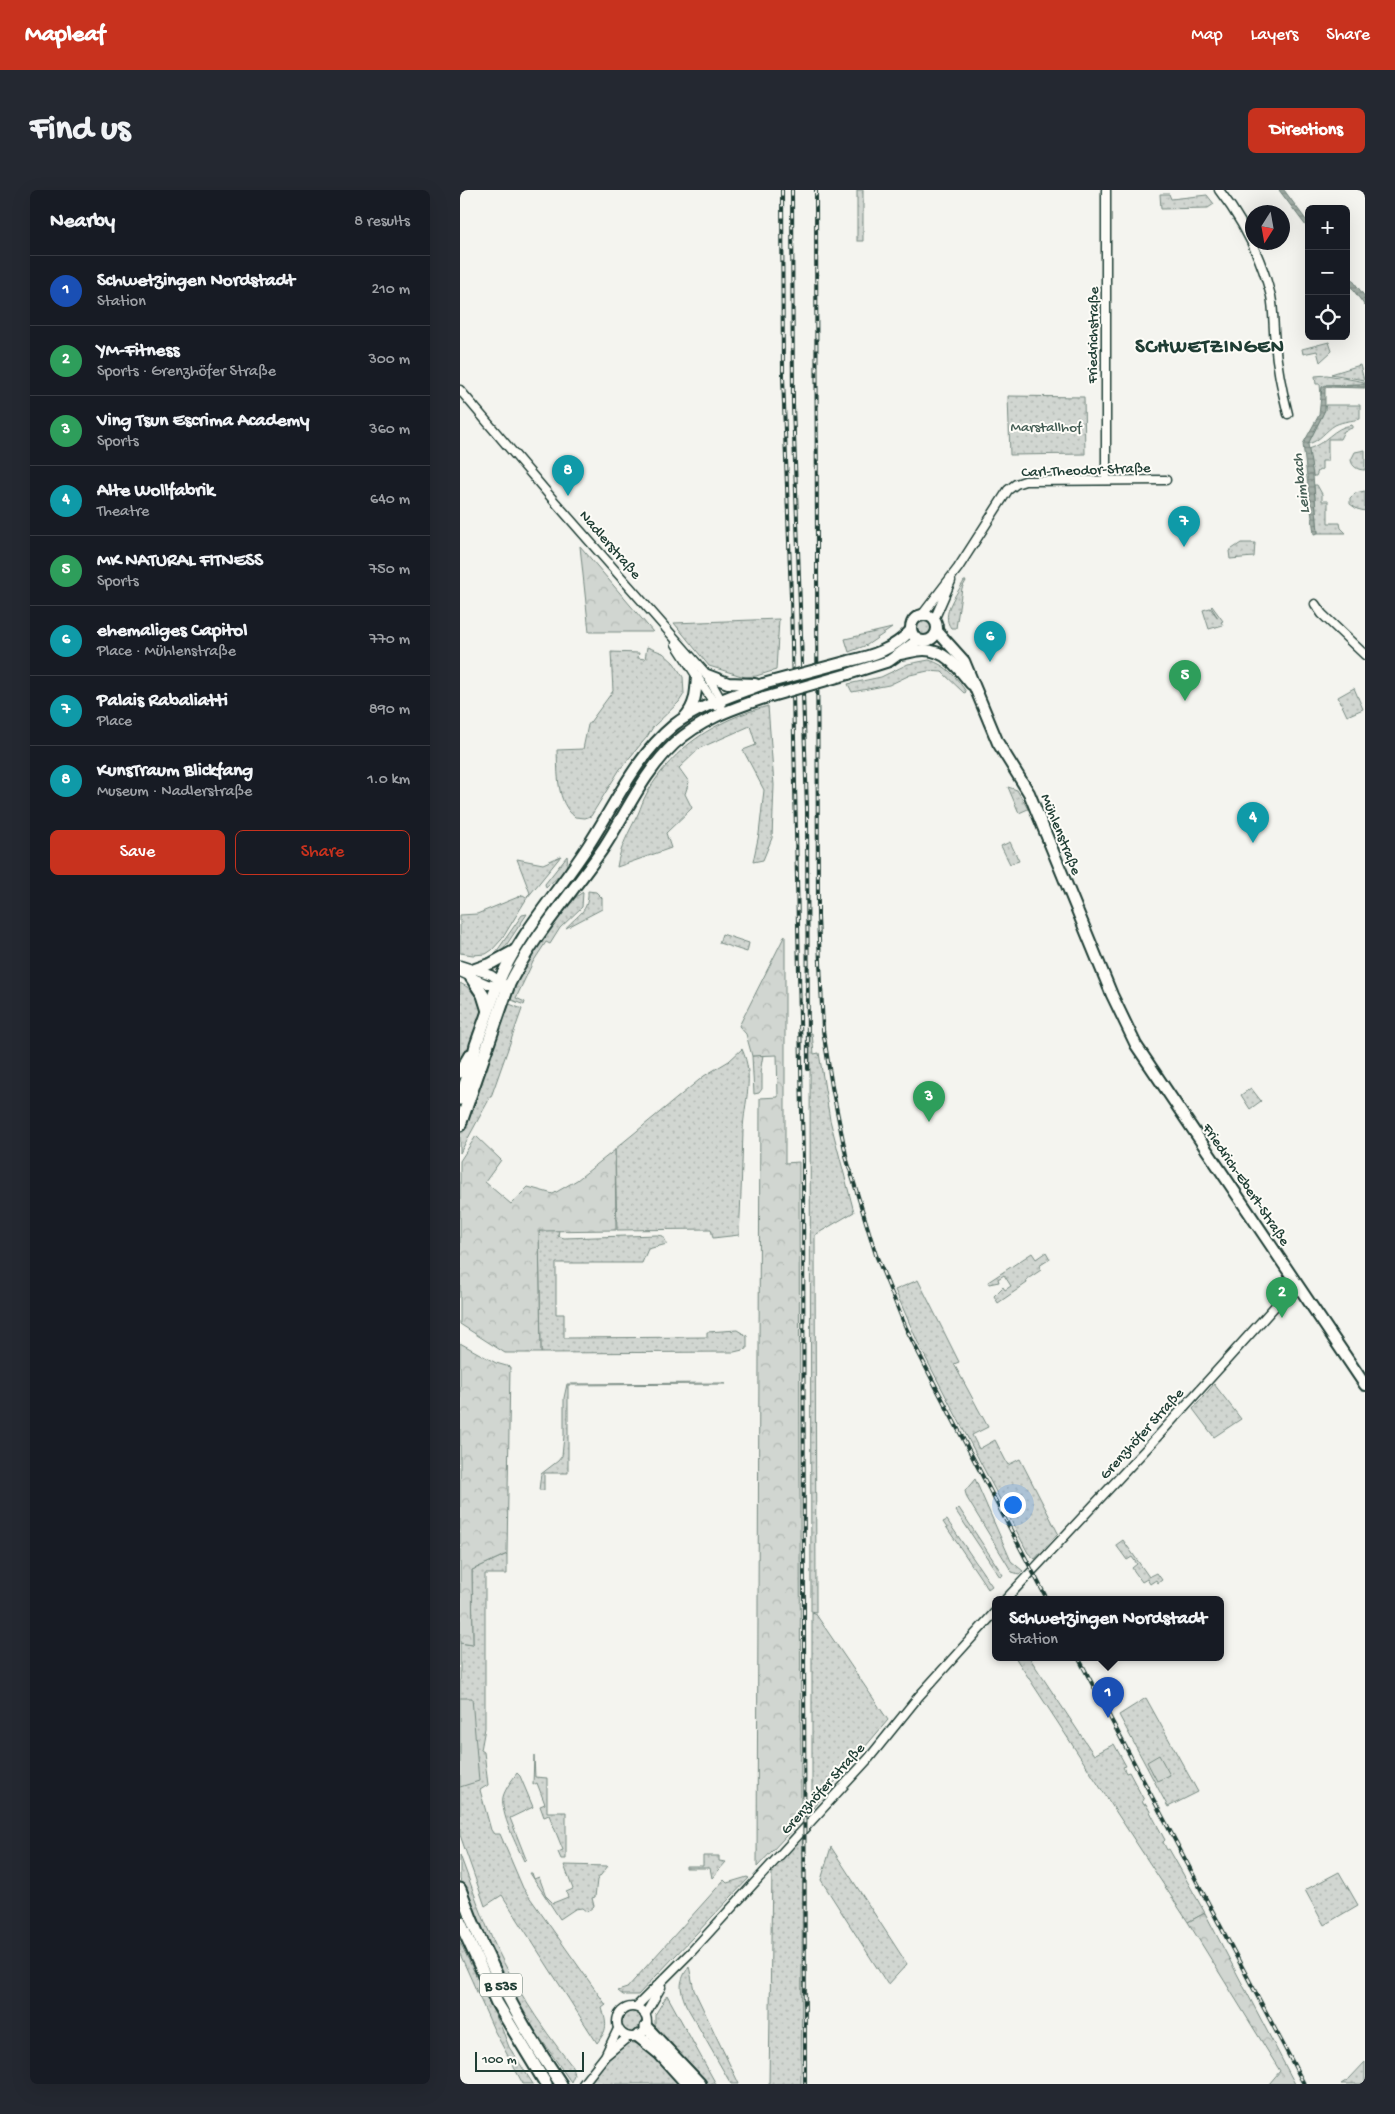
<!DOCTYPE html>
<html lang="en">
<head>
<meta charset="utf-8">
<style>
	:root { --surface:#171b24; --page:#242831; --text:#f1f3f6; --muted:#9ea1a6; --line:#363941; --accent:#c8321e }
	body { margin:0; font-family:"Gochi Hand",sans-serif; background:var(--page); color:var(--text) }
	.controls { position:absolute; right:15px; top:15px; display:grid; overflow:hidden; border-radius:8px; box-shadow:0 5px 20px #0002 }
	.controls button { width:45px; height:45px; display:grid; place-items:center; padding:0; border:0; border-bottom:1px solid var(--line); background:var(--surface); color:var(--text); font:25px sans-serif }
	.compass { position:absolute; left:785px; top:15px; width:45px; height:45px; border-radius:50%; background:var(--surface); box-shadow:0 5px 20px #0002; rotate:191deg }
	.scale { position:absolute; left:15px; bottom:12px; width:109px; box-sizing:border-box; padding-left:5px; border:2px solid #1f3d34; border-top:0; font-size:14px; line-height:18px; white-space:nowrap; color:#1f3d34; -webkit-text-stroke:4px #fdfcf7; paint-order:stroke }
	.you { position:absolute; left:552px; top:1314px; width:18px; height:18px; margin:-12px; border:4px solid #fff; border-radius:50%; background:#1a73e8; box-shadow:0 0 0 8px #1a73e833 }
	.badge { display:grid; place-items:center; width:32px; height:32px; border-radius:50%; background:var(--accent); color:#fff; font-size:16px; font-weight:700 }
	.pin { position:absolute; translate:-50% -41px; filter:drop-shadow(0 1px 2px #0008) }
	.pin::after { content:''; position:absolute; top:26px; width:18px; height:15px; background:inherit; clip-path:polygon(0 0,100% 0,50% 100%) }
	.popup { position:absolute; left:532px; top:1406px; width:232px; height:65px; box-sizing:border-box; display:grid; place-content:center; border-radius:8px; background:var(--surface); filter:drop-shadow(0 1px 4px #0005); font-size:16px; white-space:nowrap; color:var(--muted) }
	.popup b { font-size:19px; color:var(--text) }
	.popup::after { content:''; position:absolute; left:50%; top:100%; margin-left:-10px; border:10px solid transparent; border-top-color:var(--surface) }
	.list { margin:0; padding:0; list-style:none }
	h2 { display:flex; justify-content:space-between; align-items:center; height:65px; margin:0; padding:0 20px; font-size:21px }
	h2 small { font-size:16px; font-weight:400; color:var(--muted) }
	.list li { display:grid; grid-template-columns:32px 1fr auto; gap:15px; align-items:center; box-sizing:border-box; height:70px; padding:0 20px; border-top:1px solid var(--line) }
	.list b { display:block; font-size:19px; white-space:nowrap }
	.list p { margin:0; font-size:16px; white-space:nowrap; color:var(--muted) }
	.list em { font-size:16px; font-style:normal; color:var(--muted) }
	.actions { display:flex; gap:10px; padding:15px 20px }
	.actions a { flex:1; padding:11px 0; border:1px solid var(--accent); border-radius:8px; text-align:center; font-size:18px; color:var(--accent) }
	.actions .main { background:var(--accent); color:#fff }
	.icon { flex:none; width:28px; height:28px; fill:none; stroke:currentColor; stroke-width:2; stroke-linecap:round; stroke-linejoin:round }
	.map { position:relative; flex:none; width:905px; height:1894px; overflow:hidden; border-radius:8px }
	header { display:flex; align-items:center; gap:30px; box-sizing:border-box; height:70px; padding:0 25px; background:var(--accent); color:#fff }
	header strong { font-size:24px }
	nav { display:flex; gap:28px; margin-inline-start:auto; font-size:18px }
	.intro { display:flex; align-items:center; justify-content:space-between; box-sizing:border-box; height:120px; padding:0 30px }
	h1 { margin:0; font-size:35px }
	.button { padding:12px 22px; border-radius:8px; background:var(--accent); color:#fff; font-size:18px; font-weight:700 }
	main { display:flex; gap:30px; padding:0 30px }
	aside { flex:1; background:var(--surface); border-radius:8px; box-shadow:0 5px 20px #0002 }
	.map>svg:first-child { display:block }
	.green { fill:url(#green-dots); stroke:#788a82 }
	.forest { fill:url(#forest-crowns); stroke:#788a82 }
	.pitch { fill:#d1d6d1; stroke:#788a82 }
	.water { fill:url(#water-rules); stroke:#6e8179 }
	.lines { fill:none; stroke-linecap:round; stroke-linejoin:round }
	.minor-casing { stroke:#1f3d34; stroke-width:11 }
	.major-casing { stroke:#1f3d34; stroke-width:14 }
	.highway-casing { stroke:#1f3d34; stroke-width:15 }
	.minor { stroke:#fdfcf7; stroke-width:8 }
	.major { stroke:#fdfcf7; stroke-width:10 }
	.highway { stroke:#fdfcf7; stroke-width:11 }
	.rail-casing { stroke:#1f3d34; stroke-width:4 }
	.rail { stroke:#fdfcf7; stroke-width:2; stroke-dasharray:5.5; stroke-linecap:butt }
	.major-bridge-casing { stroke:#1f3d34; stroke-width:14; stroke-linecap:butt }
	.major-bridge { stroke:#fdfcf7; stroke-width:10 }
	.labels { text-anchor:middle; stroke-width:4; stroke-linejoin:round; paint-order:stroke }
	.shield { fill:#fdfcf7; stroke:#62766e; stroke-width:1 }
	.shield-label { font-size:14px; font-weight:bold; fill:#1f3d34 }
	.street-label { font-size:15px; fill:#1f3d34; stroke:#fdfcf7 }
	.park-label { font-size:15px; fill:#435c53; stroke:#fdfcf7 }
	.water-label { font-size:16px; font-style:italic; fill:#475f56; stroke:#fdfcf7 }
	.district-label { font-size:20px; font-weight:bold; letter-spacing:1px; fill:#1f3d34; stroke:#fdfcf7 }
</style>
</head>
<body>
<header>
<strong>Mapleaf</strong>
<nav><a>Map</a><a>Layers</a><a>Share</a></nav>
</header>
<div class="intro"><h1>Find us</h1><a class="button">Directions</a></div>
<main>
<aside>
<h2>Nearby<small>8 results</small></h2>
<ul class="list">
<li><span class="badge" style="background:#1a4fb4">1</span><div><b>Schwetzingen Nordstadt</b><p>Station</p></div><em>210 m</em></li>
<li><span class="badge" style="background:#2e9e5b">2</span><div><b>YM-Fitness</b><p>Sports · Grenzhöfer Straße</p></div><em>300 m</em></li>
<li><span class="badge" style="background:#2e9e5b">3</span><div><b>Ving Tsun Escrima Academy</b><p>Sports</p></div><em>360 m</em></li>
<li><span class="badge" style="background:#0f9aa8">4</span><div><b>Alte Wollfabrik</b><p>Theatre</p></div><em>640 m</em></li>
<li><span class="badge" style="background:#2e9e5b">5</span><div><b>MK NATURAL FITNESS</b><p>Sports</p></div><em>750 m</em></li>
<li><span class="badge" style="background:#0f9aa8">6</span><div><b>ehemaliges Capitol</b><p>Place · Mühlenstraße</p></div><em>770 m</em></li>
<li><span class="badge" style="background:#0f9aa8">7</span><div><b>Palais Rabaliatti</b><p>Place</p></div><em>890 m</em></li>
<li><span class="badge" style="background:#0f9aa8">8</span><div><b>KunsTraum Blickfang</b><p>Museum · Nadlerstraße</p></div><em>1.0 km</em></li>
</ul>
<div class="actions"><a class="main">Save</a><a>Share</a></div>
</aside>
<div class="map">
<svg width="905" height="1894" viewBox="0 0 905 1894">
	<defs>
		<pattern id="green-dots" width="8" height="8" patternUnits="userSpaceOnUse" patternTransform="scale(1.25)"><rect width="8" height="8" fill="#d1d6d1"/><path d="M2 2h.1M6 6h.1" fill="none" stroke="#b3b9b4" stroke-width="1.8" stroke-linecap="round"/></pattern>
		<pattern id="forest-crowns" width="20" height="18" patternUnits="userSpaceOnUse" patternTransform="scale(1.25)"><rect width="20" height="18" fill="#d1d6d1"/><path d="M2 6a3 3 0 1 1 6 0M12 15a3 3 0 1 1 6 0" fill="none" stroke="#b3b9b4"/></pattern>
		<pattern id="water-rules" width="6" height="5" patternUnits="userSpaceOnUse" patternTransform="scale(1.25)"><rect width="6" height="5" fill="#a3aea7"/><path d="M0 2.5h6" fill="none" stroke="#848f89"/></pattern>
	</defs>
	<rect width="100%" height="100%" fill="#f4f4ef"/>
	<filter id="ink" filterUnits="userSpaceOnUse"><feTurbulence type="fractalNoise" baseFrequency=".02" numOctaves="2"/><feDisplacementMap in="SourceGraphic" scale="10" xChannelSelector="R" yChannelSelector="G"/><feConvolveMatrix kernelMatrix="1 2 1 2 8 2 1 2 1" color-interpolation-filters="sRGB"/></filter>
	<g filter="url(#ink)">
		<!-- green -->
		<g class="green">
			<rect x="397" y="0" width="6" height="51"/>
			<polygon points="700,4 709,4 711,9 747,5 754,14 748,18 701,19"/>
			<polygon points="869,152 872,161 860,172 857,161 843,164 842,159"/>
			<polygon points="900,175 904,190 871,184"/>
			<polygon points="867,185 905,192 905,194 866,195 861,201 861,206 860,194 856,194 855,186"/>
			<polygon points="548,206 624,207 625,264 550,265"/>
			<path d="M866,215H900V229C891,231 884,231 875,235C865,241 860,251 848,254L862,226Z"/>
			<path d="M892,235V238L884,241L880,249H868V271H862V279L858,281L856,286H853L848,259C866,254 873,237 892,235Z"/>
			<path d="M905,260V280C898,280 892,277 891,270L895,262Z"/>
			<polygon points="854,295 857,295 862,304 862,311 868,311 868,333 880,333 881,338 886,343 858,343"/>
			<polygon points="905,301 905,321 897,319 890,314 890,308 895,303"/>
			<polygon points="781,353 795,353 794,367 770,369 769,361"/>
			<path d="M504,391H506L502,398L496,438H491C480,424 497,404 504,391Z"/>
			<polygon points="752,416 763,431 761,432 763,435 749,439 743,420 750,418 758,428 751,417"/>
			<polygon points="319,429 316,480 296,486 285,487 249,476 214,433"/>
			<circle cx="464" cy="438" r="7"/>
			<polygon points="432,438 407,455 389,462 385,449"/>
			<path d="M187,457L203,463L214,473L223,487L224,504L219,512L193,537L187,547L160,579L131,626L125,628L115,627C96,612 98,583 97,560L123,559L128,535L153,501L151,462L179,463L178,468L185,469Z"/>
			<path d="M469,470C487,475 497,488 506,502L504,503L482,482L468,481L450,485L429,495L392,502L388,494L421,487L448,474Z"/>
			<polygon points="894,498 903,519 887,526 878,507"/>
			<path d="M308,516L314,595L312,648L303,670L293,672L299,644L304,600L283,560L296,555L290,536L240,558L219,578L229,592L225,604L232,618L206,643L211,658L157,677C160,657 169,642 178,624C181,617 183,610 187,603C214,556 256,530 308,516Z"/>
			<path d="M243,521L244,523C183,559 171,603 137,659L135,657L181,576L212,542Z"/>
			<polygon points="548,597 557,600 568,619 559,623"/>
			<polygon points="550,652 559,671 550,674 541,656"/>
			<polygon points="101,666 67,708 42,749 32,760 26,764 13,765 0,763 0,725 17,724 63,705 66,707 70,703 57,669 83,674"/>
			<path d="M107,666C110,681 95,688 86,698L85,694Z"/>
			<path d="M128,701L136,702L142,708V719L106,738C118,724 129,722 128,701Z"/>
			<polygon points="123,702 122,717 100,738 90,754 86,752 73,772 56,808 65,812 64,815 47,808 54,791 83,747 116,707"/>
			<polygon points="67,724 43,760 32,768 62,725"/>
			<polygon points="262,744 289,753 287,762 259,753"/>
			<path d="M0,793L9,798L17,808L20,807C24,831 11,854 0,876Z"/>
			<polygon points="47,813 62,819 32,904 0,963 0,945 12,918"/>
			<polygon points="350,843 352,843 354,864 359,863 370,930 394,1022 355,1045 356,1422 351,1421"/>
			<path d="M282,859C295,888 284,911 283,941C282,976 281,1010 279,1045L253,1048L251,1039L157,1040L155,959L244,886L269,871Z"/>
			<polygon points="303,865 300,883 302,884 302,899 299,903 294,904 292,866"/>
			<polygon points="791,898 801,911 790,919 781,905"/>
			<polygon points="99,1040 98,1046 104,1048 197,1045 203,1046 207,1054 188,1059 182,1073 96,1073 96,1124 104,1124 104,1148 247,1147 247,1142 277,1140 287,1146 287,1159 274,1162 81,1163 79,1041"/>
			<polygon points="586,1062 590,1069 579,1076 581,1080 566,1090 567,1093 538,1113 534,1106 543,1097 545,1100 551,1096 544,1085 538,1089 539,1092 529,1094 528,1092 572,1063 576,1069"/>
			<polygon points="458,1090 499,1172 494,1174 528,1237 512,1245 519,1259 535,1250 548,1275 560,1269 598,1343 575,1369 568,1363 459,1155 435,1100"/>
			<polygon points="107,1194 263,1193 266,1194 108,1195 108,1283 84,1283 84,1300 79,1300 81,1284 98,1271 102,1266 104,1246 104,1208"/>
			<polygon points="754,1194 781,1229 754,1247 733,1219"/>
			<polygon points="515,1289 551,1371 563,1381 559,1384 552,1382 507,1308 505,1301"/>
			<polygon points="499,1318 543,1385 540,1387 496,1321"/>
			<polygon points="487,1330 532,1396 528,1399 483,1332"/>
			<polygon points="663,1350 689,1387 697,1383 702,1390 698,1393 696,1390 690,1394 687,1389 682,1392 672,1378 677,1374 672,1367 667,1370 656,1355"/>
			<path d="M47,1364V1384H25V1538L21,1560L24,1562L28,1595L20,1600L31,1640L34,1644H40L63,1698L146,1815L142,1818C147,1835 148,1839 137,1853L42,1705L25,1716L0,1645V1453L13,1455L12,1380Z"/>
			<polygon points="352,1422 355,1423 428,1530 352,1619"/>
			<polygon points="555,1467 569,1467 634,1565 654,1554 666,1576 663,1577 666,1583 669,1582 684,1610 682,1611 684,1615 686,1614 705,1650 703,1652 707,1660 709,1659 745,1723 728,1732"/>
			<polygon points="686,1508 738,1602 708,1617 659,1525"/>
			<polygon points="74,1565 75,1587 87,1588 87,1622 106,1622 106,1669 101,1669 98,1662 103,1660 89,1625 84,1627 80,1616 85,1614 77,1593 73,1595"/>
			<path d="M57,1583L60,1586L73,1617L50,1628L66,1669L64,1671C57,1656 40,1623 43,1607C45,1599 52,1590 57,1583Z"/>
			<polygon points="343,1645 341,1894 309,1894 312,1679"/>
			<polygon points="371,1657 447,1774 428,1795 361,1690"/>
			<path d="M0,1665C9,1689 17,1713 27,1737C48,1787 78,1833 112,1876L114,1885L111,1892L48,1802L2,1696L0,1689Z"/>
			<polygon points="243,1666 259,1666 259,1671 266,1672 252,1688 250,1678 226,1678 226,1676 243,1676"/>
			<polygon points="104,1675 148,1676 137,1690 135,1707 132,1708 134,1716 127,1722 122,1718 115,1719 100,1729 70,1683 72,1683 74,1689 79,1687 86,1706 93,1713 108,1707 106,1702 113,1699"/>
			<polygon points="879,1682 898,1715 864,1735 845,1700"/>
			<polygon points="287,1687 289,1688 178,1805 163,1805 158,1801 167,1798 264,1690 267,1693"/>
			<polygon points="0,1752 42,1839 49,1857 73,1894 63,1894 34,1840 0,1764"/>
			<path d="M229,1776L234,1800L279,1894H271L226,1815C219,1797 219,1792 229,1776Z"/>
			<polygon points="207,1805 256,1894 244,1894 235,1879 198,1845 195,1835 195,1825"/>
			<circle cx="171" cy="1832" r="11"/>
			<path d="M169,1852L185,1855L221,1894H129C141,1880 151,1859 169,1852Z"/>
			<polygon points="905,1872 905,1894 881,1894 889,1889"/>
		</g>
		<!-- forest -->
		<g class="forest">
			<polygon points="120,356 193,442 129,442"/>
			<polygon points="325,745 325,973 339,972 341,1630 297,1677 300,908 318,907 317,865 292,866 286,844 279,836"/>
			<polygon points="16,946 41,970 25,992 51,1014 68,997 93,1004 117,990 155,960 156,1040 79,1041 81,1163 45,1163 0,1134 0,971"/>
			<polygon points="0,1153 36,1173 50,1177 47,1364 12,1380 13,1455 0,1453"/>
			<polygon points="745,1723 835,1894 809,1894 820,1881 728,1732"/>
		</g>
		<!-- pitch -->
		<g class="pitch">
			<polygon points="0,1508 12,1508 19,1591 0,1597"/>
			<polygon points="699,1565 710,1585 697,1591 687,1572"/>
		</g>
		<!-- water -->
		<g class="water">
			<polygon points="819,0 824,0 849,34 849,40"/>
			<polygon points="886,81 905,107 905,116 886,90"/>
			<polygon points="905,194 905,198 867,197 865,199 865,220 848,254 853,286 858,343 854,344 843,254 859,225 862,197 866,195"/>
		</g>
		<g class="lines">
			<!-- minor casing -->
			<g class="minor-casing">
				<g id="minor">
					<polyline points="646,0 646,290"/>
					<path d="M759,0C784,32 801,67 811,106C814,121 813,137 815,152C817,177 822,201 828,224"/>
					<polyline points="0,200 95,312 247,485 261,510 262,523"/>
					<polyline points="855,414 862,424 905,465"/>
					<polyline points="462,425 498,378 548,300 556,294 565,291 706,290"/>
					<polyline points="474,430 491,391"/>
					<polyline points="216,454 256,516"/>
					<polyline points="0,775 31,785 43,793"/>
					<polyline points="0,782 27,794 41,797"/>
					<polyline points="546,1409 688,1257 836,1093"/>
					<circle cx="172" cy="1832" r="15"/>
					<polyline points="176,1817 232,1761 409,1568 459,1506 536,1421"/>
					<polyline points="185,1825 201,1797"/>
					<polyline points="146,1864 158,1839"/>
					<polyline points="123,1894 145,1866 168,1847"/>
				</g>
			</g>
			<!-- major casing -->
			<g class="major-casing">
				<g id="major">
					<circle cx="464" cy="438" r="13"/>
					<polyline points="477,441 504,471 538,553 569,603 652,805 676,855 905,1195"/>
					<path d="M440,464C448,463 456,460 464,460C486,460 499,479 511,494"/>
					<path d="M389,471C412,466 434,459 450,441"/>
					<polyline points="388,484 429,471 458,450"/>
					<polyline points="247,485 268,493 295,494"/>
					<path d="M225,527C236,514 236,502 237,486"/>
					<polyline points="15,779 32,773 54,761"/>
					<path d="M37,796C58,745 96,705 126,659C154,617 174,568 214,535C238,516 275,505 303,494"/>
					<path d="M48,797C73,745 112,704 144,657C167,622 183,583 214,554C240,530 271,519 304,508"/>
				</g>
			</g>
			<!-- highway casing -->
			<g class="highway-casing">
				<g id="highway">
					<polyline points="11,787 23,805 28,821"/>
					<polyline points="0,882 10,865"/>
					<polyline points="0,909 10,880 16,855 37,796"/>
					<polyline points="0,935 48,797"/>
					<path d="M0,1699C25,1769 59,1833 101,1894"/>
					<polyline points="0,1732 37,1813 86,1894"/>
					<polyline points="186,1837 240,1894"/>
					<polyline points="178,1846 200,1864 227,1894"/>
				</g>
			</g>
			<!-- minor -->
			<use href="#minor" class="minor"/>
			<!-- major -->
			<use href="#major" class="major"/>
			<!-- highway -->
			<use href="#highway" class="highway"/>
			<!-- rail casing -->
			<g class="rail-casing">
				<g id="rail">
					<polyline points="322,0 323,186 331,407 343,969 345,1894"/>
					<polyline points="332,0 333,215 347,618 348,879"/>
					<polyline points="356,0 358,727 363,840 372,897 387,970 416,1065 446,1138 478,1201 587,1409"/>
					<polyline points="618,1467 844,1894"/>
				</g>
			</g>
			<!-- rail -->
			<use href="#rail" class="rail"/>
			<!-- major-bridge casing -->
			<g class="major-bridge-casing">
				<g id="major-bridge">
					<polyline points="303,494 389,471"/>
					<polyline points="304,508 388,484"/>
				</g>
			</g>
			<!-- major-bridge -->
			<use href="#major-bridge" class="major-bridge"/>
		</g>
	</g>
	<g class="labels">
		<!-- shield labels -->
		<rect class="shield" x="20" y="1783.5" width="42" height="23" rx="4"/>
		<g class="shield-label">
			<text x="41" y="1800">B 535</text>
		</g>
		<!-- street labels -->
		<g class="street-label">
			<text transform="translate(632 145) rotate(-89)" y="5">Friedrichstraße</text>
			<text transform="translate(626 279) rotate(-2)" y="5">Carl-Theodor-Straße</text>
			<text transform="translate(151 354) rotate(49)" y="5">Nadlerstraße</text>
			<text transform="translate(602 644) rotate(68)" y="5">Mühlenstraße</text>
			<text transform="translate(787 994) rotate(56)" y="5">Friedrich-Ebert-Straße</text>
			<text transform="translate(681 1243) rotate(-48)" y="5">Grenzhöfer Straße</text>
			<text transform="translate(362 1598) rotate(-48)" y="5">Grenzhöfer Straße</text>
		</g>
		<!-- park labels -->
		<g class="park-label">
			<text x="586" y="241">Marstallhof</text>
		</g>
		<!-- water labels -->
		<g class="water-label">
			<text transform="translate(839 294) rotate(-97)" y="6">Leimbach</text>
		</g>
		<!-- district labels -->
		<g class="district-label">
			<text x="750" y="162">SCHWETZINGEN</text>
		</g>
	</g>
</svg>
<div class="controls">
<button>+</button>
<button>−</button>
<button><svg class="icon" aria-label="locate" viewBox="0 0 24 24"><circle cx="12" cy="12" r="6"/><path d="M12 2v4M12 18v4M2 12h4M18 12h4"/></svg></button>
</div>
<svg class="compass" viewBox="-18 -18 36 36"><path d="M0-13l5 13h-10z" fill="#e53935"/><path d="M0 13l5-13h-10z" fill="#9ea1a6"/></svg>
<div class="scale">100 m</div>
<div class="you"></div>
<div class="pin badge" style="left:648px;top:1528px;background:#1a4fb4">1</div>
<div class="popup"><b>Schwetzingen Nordstadt</b>Station</div>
<div class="pin badge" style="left:822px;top:1128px;background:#2e9e5b">2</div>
<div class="pin badge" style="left:469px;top:932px;background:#2e9e5b">3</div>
<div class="pin badge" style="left:793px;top:653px;background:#0f9aa8">4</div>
<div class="pin badge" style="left:725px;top:511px;background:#2e9e5b">5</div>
<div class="pin badge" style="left:530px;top:472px;background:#0f9aa8">6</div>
<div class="pin badge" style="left:724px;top:357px;background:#0f9aa8">7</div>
<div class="pin badge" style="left:108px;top:306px;background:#0f9aa8">8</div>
</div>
</main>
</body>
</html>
